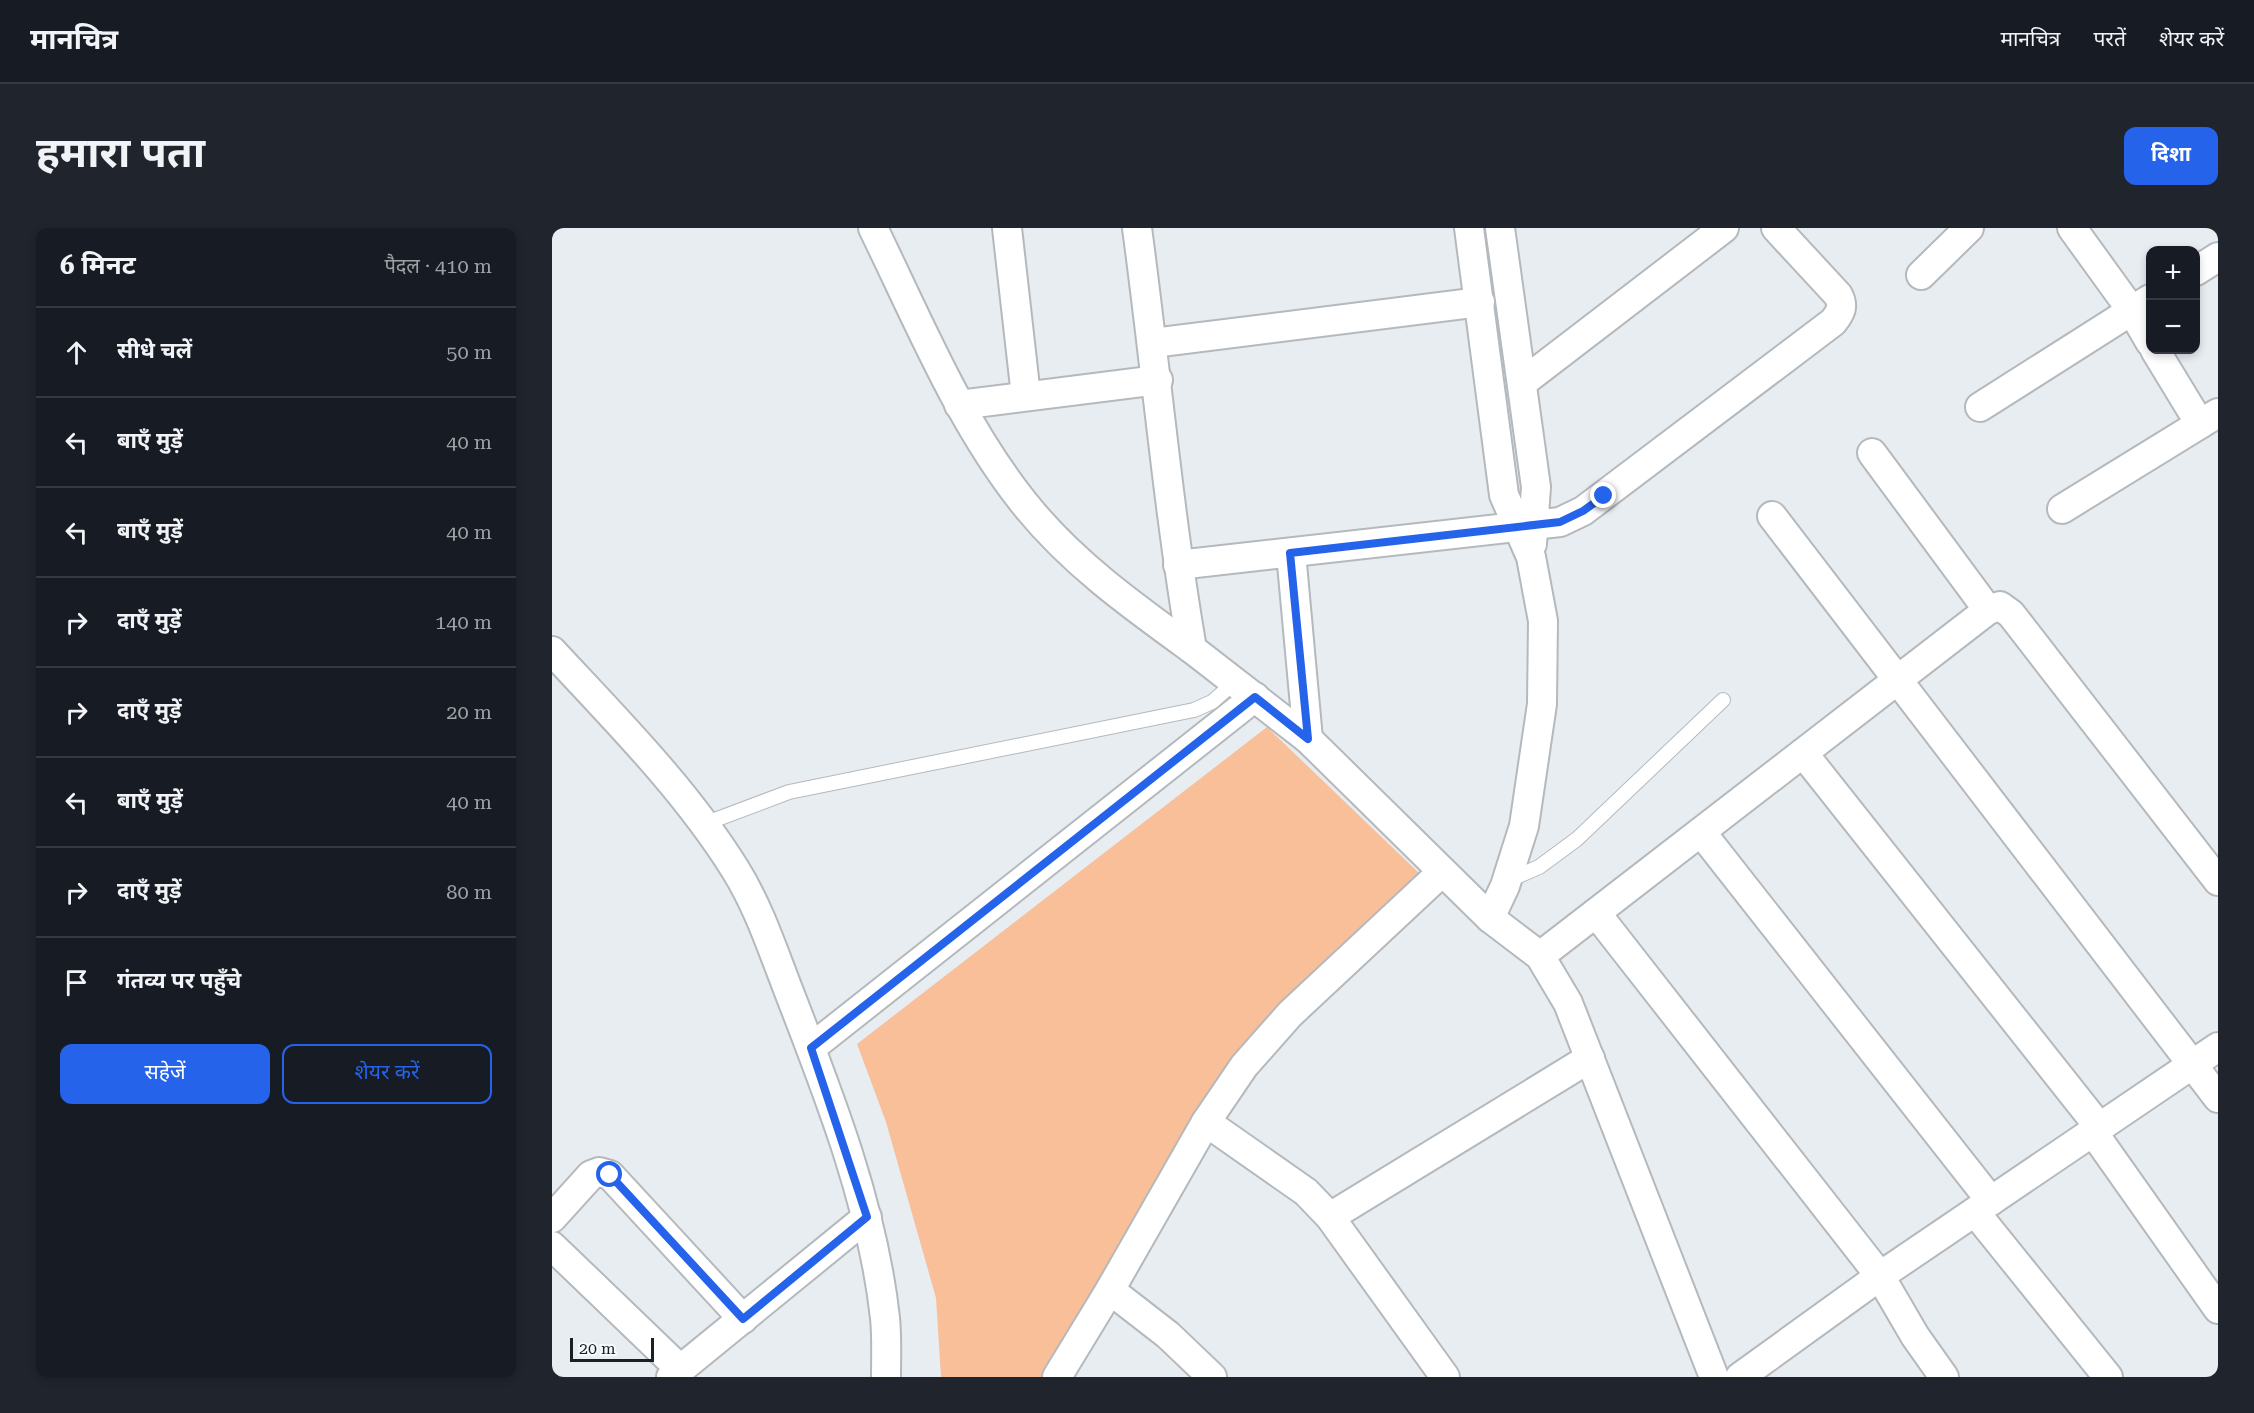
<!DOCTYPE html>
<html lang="hi">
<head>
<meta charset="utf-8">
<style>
	:root { --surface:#171b24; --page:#20242c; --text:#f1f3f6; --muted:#9ea1a6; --line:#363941; --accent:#2563eb }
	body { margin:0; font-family:"Roboto Serif","Noto Sans Devanagari",serif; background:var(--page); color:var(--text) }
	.controls { position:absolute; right:18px; top:18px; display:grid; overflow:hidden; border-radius:12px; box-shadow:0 3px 9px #0003 }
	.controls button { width:54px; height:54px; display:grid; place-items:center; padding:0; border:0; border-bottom:2px solid var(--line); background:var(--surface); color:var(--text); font:30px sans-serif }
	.scale { position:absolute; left:18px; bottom:15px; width:84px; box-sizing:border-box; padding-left:6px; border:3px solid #1c1e20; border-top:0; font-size:16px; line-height:21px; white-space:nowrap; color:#1c1e20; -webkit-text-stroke:4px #f4fafe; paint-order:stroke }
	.stop { position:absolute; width:18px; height:18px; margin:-14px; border:4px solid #2563eb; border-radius:50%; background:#fff }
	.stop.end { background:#2563eb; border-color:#fff; box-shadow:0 2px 6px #0008 }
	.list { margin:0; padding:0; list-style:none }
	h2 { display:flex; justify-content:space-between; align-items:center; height:78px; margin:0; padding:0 24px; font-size:26px }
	h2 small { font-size:20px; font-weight:400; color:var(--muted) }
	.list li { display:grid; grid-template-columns:39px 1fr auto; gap:18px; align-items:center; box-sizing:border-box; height:90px; padding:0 24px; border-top:2px solid var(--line) }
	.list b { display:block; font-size:22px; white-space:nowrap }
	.list em { font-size:20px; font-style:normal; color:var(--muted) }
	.actions { display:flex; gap:12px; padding:18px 24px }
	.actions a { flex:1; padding:14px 0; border:2px solid var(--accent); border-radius:12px; text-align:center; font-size:21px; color:var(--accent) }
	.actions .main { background:var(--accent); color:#fff }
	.icon { flex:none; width:33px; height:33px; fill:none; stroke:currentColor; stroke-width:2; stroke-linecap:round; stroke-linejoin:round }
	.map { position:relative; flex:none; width:1666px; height:1149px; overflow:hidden; border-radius:12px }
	header { display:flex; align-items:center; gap:36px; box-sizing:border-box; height:84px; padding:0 30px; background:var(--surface); border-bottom:2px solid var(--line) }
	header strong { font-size:28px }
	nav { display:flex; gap:33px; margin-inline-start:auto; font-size:21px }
	.intro { display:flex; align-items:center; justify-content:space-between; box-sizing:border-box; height:144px; padding:0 36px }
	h1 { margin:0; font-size:42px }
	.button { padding:15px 27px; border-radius:12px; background:var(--accent); color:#fff; font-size:21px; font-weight:700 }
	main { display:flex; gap:36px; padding:0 36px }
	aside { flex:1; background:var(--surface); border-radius:12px; box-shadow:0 3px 9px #0003 }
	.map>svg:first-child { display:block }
	.green { fill:#f9bf98 }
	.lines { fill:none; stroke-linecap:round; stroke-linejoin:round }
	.service-casing { stroke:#b4b9be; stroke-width:16 }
	.minor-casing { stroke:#b4b9be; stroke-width:32 }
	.service { stroke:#fff; stroke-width:14 }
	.minor { stroke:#fff; stroke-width:28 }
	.route { stroke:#2563eb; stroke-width:8 }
</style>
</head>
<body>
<header>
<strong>मानचित्र</strong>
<nav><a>मानचित्र</a><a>परतें</a><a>शेयर करें</a></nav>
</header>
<div class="intro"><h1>हमारा पता</h1><a class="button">दिशा</a></div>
<main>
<aside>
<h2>6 मिनट<small>पैदल · 410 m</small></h2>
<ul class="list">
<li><svg class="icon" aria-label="ahead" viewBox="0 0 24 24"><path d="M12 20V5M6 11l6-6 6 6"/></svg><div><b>सीधे चलें</b></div><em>50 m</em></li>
<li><svg class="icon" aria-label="left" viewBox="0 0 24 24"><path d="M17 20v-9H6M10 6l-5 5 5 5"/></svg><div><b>बाएँ मुड़ें</b></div><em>40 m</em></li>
<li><svg class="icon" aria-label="left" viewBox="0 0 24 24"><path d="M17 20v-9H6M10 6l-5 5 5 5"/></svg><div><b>बाएँ मुड़ें</b></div><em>40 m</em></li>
<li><svg class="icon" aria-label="right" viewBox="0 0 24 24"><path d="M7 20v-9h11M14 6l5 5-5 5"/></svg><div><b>दाएँ मुड़ें</b></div><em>140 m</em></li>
<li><svg class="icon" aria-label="right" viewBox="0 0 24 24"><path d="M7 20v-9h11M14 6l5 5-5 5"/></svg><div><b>दाएँ मुड़ें</b></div><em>20 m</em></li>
<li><svg class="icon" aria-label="left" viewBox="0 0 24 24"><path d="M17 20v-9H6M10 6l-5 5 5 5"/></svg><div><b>बाएँ मुड़ें</b></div><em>40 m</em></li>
<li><svg class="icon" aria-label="right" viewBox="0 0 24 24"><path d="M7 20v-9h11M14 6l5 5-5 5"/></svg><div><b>दाएँ मुड़ें</b></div><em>80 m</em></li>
<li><svg class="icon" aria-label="arrive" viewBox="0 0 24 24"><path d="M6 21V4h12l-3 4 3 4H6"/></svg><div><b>गंतव्य पर पहुँचे</b></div></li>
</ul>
<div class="actions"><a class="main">सहेजें</a><a>शेयर करें</a></div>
</aside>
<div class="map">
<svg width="1666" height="1149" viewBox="0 0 1666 1149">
	<rect width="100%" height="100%" fill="#e7edf1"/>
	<!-- green -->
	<polygon class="green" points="715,499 867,645 697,812 491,1149 389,1149 384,1070 334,894 305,816"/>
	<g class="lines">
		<!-- service casing -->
		<g class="service-casing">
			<g id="service">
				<polyline points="152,596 237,564 642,482 660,474 683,454"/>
				<polyline points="957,652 987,639 1025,611 1171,472"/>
			</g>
		</g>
		<!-- minor casing -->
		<g class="minor-casing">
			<g id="minor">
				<path d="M321,0C366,92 408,195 472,275C519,334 579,377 640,421"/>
				<polyline points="455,0 474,168"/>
				<path d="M585,0C604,140 616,281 640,421L756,511L938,690L988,728L1016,775L1162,1149"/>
				<polyline points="917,0 952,267 979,329 991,393 990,476 972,598 953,658 938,690"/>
				<polyline points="948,0 984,259 980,316"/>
				<polyline points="1520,0 1580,83 1598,114"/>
				<polyline points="1644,43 1666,29"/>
				<polyline points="1369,47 1417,0"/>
				<polyline points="601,115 928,74"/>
				<polyline points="1603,122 1648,196"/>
				<polyline points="970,155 1172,0"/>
				<polyline points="407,177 606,152"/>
				<polyline points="1428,179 1598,71"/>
				<polyline points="1320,225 1436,382"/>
				<polyline points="1510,281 1666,185"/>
				<polyline points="1220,288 1666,870"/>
				<polyline points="739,325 756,511"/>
				<path d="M626,337L1008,294L1031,283L1281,94C1289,84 1292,78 1286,67L1224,0"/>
				<path d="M0,423C64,492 133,561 183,641C208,681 222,726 239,769C279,872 321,980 333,1090C335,1109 334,1130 334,1149"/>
				<polyline points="1251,525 1548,900"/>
				<polyline points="1149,604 1439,973"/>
				<polyline points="1044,685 1328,1048 1363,1108 1392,1149"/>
				<polyline points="988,728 1436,382 1448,378 1459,386 1666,653"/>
				<polyline points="259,820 703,469"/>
				<polyline points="654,894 754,964 778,989 893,1149"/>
				<polyline points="1541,904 1666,1081"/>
				<polyline points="1423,984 1556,1149"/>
				<polyline points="778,989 1038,830"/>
				<polyline points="0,990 39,947 47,944 58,947 191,1091"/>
				<polyline points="0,1018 128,1141"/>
				<polyline points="558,1062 616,1107 660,1149"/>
				<polyline points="119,1149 315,989"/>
				<polyline points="505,1149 558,1062 654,894 692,838 738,786 890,644"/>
				<polyline points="1188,1149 1328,1048 1666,819"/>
			</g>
		</g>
		<!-- service -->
		<use href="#service" class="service"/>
		<!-- minor -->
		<use href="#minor" class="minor"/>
	</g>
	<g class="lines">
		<!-- route -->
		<polyline class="route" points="58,947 191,1091 315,989 259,820 703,469 756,511 738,325 1008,294 1031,283 1052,268"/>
	</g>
</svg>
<div class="controls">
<button>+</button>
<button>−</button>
</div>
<div class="scale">20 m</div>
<div class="stop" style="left:58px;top:947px"></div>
<div class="stop end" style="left:1052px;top:268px"></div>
</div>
</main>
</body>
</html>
